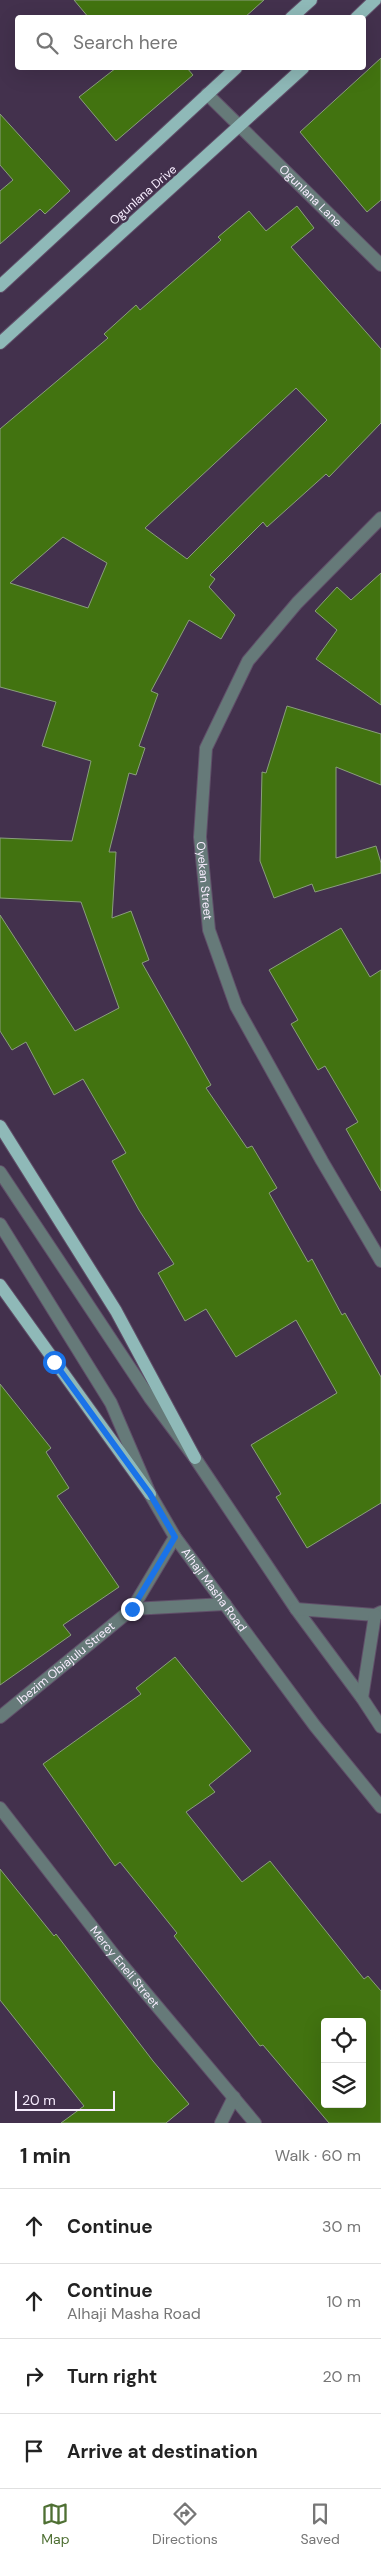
<!DOCTYPE html>
<html lang="en">
<head>
<meta charset="utf-8">
<style>
	:root { --surface:#fff; --page:#f6f6f6; --text:#222; --muted:#767676; --line:#e0e0e0; --accent:#4f7034 }
	body { margin:0; font-family:"DM Sans",sans-serif; background:var(--page); color:var(--text) }
	.controls { position:absolute; right:15px; bottom:15px; display:grid; overflow:hidden; border-radius:5px; box-shadow:0 5px 20px #0002 }
	.controls button { width:45px; height:45px; display:grid; place-items:center; padding:0; border:0; border-bottom:1px solid var(--line); background:var(--surface); color:var(--text); font:25px sans-serif }
	.scale { position:absolute; left:15px; bottom:12px; width:100px; box-sizing:border-box; padding-left:5px; border:2px solid #f8edff; border-top:0; font-size:14px; line-height:18px; white-space:nowrap; color:#f8edff; -webkit-text-stroke:4px #43314d; paint-order:stroke }
	.stop { position:absolute; width:15px; height:15px; margin:-11px; border:4px solid #1a73e8; border-radius:50%; background:#fff }
	.stop.end { background:#1a73e8; border-color:#fff; box-shadow:0 1px 5px #0008 }
	.list { margin:0; padding:0; list-style:none }
	h2 { display:flex; justify-content:space-between; align-items:center; height:65px; margin:0; padding:0 20px; font-size:21px }
	h2 small { font-size:16px; font-weight:400; color:var(--muted) }
	.list li { display:grid; grid-template-columns:32px 1fr auto; gap:15px; align-items:center; box-sizing:border-box; height:75px; padding:0 20px; border-top:1px solid var(--line) }
	.list b { display:block; font-size:19px; white-space:nowrap }
	.list p { margin:0; font-size:16px; white-space:nowrap; color:var(--muted) }
	.list em { font-size:16px; font-style:normal; color:var(--muted) }
	.icon { flex:none; width:28px; height:28px; fill:none; stroke:currentColor; stroke-width:2; stroke-linecap:round; stroke-linejoin:round }
	.map { position:relative; flex:none; width:381px; height:2123px; overflow:hidden }
	.search { position:absolute; background:var(--surface); box-shadow:0 5px 20px #0002; left:15px; right:15px; top:15px; height:55px; display:flex; align-items:center; gap:12px; box-sizing:border-box; padding:0 18px; border-radius:5px; color:var(--muted); font-size:19px }
	.sheet { height:365px; background:var(--surface) }
	nav { display:flex; justify-content:space-around; align-items:center; box-sizing:border-box; height:70px; border-top:1px solid var(--line); background:var(--surface); font-size:14px; color:var(--muted) }
	nav a { display:grid; justify-items:center; gap:2px }
	nav .on { color:var(--accent) }
	.map>svg:first-child { display:block }
	.building { fill:#427310; stroke:#8a9e7d; fill-rule:evenodd }
	.lines { fill:none; stroke-linecap:round; stroke-linejoin:round }
	.minor-casing { stroke:#604f69; stroke-width:14 }
	.major-casing { stroke:#604f69; stroke-width:14 }
	.minor { stroke:#667a79; stroke-width:12 }
	.major { stroke:#8fb9b8; stroke-width:12 }
	.route { stroke:#1a73e8; stroke-width:6 }
	.labels { text-anchor:middle; stroke-width:5; stroke-linejoin:round; paint-order:stroke }
	.street-label { font-size:12px; fill:#f8edff; stroke:#43314d }
</style>
</head>
<body>
<div class="map">
<svg width="381" height="2123" viewBox="0 0 381 2123">
	<rect width="100%" height="100%" fill="#43314d"/>
	<!-- building -->
	<g class="building">
		<polygon points="74,0 264,0 244,18 89,18"/>
		<polygon points="381,58 381,200 367,212 300,132"/>
		<polygon points="116,68 187,68 193,75 116,141 79,97"/>
		<polygon points="0,114 70,191 45,214 40,209 0,244 0,191 13,180 0,165"/>
		<path d="M297,206L314,228L291,247L381,349V423L329,477L326,474L267,527L263,522L210,575L215,579L209,587L235,615L221,639L189,620L151,691L158,694L139,746L145,748L136,775L129,773L109,852H116L112,918L131,911L149,960L142,963L211,1085L206,1088L247,1148L252,1146L277,1188L269,1193L308,1262L312,1259L342,1315L345,1313L381,1377V1503L307,1548L276,1497L281,1494L251,1445L337,1393L296,1320L236,1357L206,1309L185,1321L158,1273L174,1264L139,1210L112,1161L126,1153L83,1079L54,1095L26,1042L12,1050L0,1031V915L75,1031L119,1008L81,902L0,898V838L72,841L91,761L42,746L56,702L0,687V429L108,338L104,334L136,305L140,310L221,240L218,237L249,211L266,231ZM296,388L327,420L187,559L145,528ZM63,537L107,563L88,608L10,583Z"/>
		<polygon points="381,573 381,705 316,659 337,630 315,611 337,587 351,600"/>
		<polygon points="287,706 381,734 381,785 336,767 336,858 376,846 381,863 381,873 315,892 312,884 274,898 260,861 262,772 266,773"/>
		<polygon points="341,928 370,977 381,970 381,1191 346,1129 358,1122 325,1066 318,1070 291,1024 298,1020 269,970"/>
		<polygon points="0,1384 51,1448 46,1452 69,1488 57,1496 119,1587 63,1625 71,1635 0,1685"/>
		<path d="M175,1657L251,1751L209,1785L215,1792L186,1812L242,1882L270,1861L364,1979L368,1976L381,1991V2123H329L263,2045L260,2046L174,1936L177,1933L120,1862L115,1866L43,1764L141,1694L136,1688ZM325,2022H362V2104H325Z"/>
		<polygon points="0,1869 54,1936 56,1934 153,2061 189,2104 166,2123 61,2123 84,2106 0,2000"/>
	</g>
	<g class="lines">
		<!-- minor casing -->
		<g class="minor-casing">
			<g id="minor">
				<path id="s1" d="M207,94L381,265"/>
				<path id="s2" d="M381,518L297,603L248,661L206,748L200,837L209,930L236,1006L322,1161L381,1261"/>
				<polyline points="0,1172 150,1398 195,1458 296,1609 362,1698 381,1727"/>
				<path id="s3" d="M0,1224L111,1403L150,1494L175,1537L315,1726L381,1807"/>
				<polyline points="132,1609 225,1604"/>
				<polyline points="296,1609 375,1615 381,1612"/>
				<polyline points="362,1698 375,1615"/>
				<path id="s4" d="M0,1717L132,1609L175,1537"/>
				<path id="s5" d="M0,1808L114,1955L255,2123"/>
				<polyline points="221,2123 234,2097"/>
			</g>
		</g>
		<!-- major casing -->
		<g class="major-casing">
			<g id="major">
				<polyline points="291,18 311,0"/>
				<polyline points="356,18 375,0"/>
				<polyline points="0,286 236,68"/>
				<polyline points="0,343 303,68"/>
				<polyline points="0,1126 116,1311 195,1458"/>
				<polyline points="0,1285 150,1494"/>
			</g>
		</g>
		<!-- minor -->
		<use href="#minor" class="minor"/>
		<!-- major -->
		<use href="#major" class="major"/>
	</g>
	<g class="lines">
		<!-- route -->
		<polyline class="route" points="54,1362 150,1494 175,1537 132,1609"/>
	</g>
	<g class="labels">
		<!-- street labels -->
		<g class="street-label">
			<text transform="translate(143 195) rotate(-41)" y="4">Ogunlana Drive</text>
			<text dy="4" stroke="none"><textPath href="#s1" startOffset="145">Ogunlana Lane</textPath></text>
			<text dy="4" stroke="none"><textPath href="#s2" startOffset="425">Oyekan Street</textPath></text>
			<text dy="4" stroke="none"><textPath href="#s3" startOffset="425">Alhaji Masha Road</textPath></text>
			<text dy="4" stroke="none"><textPath href="#s4" startOffset="85">Ibezim Obiajulu Street</textPath></text>
			<text dy="4" stroke="none"><textPath href="#s5" startOffset="202">Mercy Eneli Street</textPath></text>
		</g>
	</g>
</svg>
<div class="controls">
<button><svg class="icon" aria-label="locate" viewBox="0 0 24 24"><circle cx="12" cy="12" r="6"/><path d="M12 2v4M12 18v4M2 12h4M18 12h4"/></svg></button>
<button><svg class="icon" aria-label="layers" viewBox="0 0 24 24"><path d="M12 4l9 5-9 5-9-5zM3 14l9 5 9-5"/></svg></button>
</div>
<div class="scale">20 m</div>
<div class="stop" style="left:54px;top:1362px"></div>
<div class="stop end" style="left:132px;top:1609px"></div>
<div class="search"><svg class="icon" aria-label="search" viewBox="0 0 24 24"><circle cx="10" cy="10" r="6"/><path d="M15 15l6 6"/></svg>Search here</div>
</div>
<section class="sheet">
<h2>1 min<small>Walk · 60 m</small></h2>
<ul class="list">
<li><svg class="icon" aria-label="ahead" viewBox="0 0 24 24"><path d="M12 20V5M6 11l6-6 6 6"/></svg><div><b>Continue</b></div><em>30 m</em></li>
<li><svg class="icon" aria-label="ahead" viewBox="0 0 24 24"><path d="M12 20V5M6 11l6-6 6 6"/></svg><div><b>Continue</b><p>Alhaji Masha Road</p></div><em>10 m</em></li>
<li><svg class="icon" aria-label="right" viewBox="0 0 24 24"><path d="M7 20v-9h11M14 6l5 5-5 5"/></svg><div><b>Turn right</b></div><em>20 m</em></li>
<li><svg class="icon" aria-label="arrive" viewBox="0 0 24 24"><path d="M6 21V4h12l-3 4 3 4H6"/></svg><div><b>Arrive at destination</b></div></li>
</ul>
</section>
<nav>
<a class="on"><svg class="icon" aria-label="map" viewBox="0 0 24 24"><path d="M3 6l6-2 6 2 6-2v14l-6 2-6-2-6 2zM9 4v14M15 6v14"/></svg>Map</a>
<a><svg class="icon" aria-label="directions" viewBox="0 0 24 24"><path d="M12 3l9 9-9 9-9-9zM9 14v-3h6M13 9l2 2-2 2"/></svg>Directions</a>
<a><svg class="icon" aria-label="saved" viewBox="0 0 24 24"><path d="M7 4h10v16l-5-4-5 4z"/></svg>Saved</a>
</nav>
</body>
</html>
